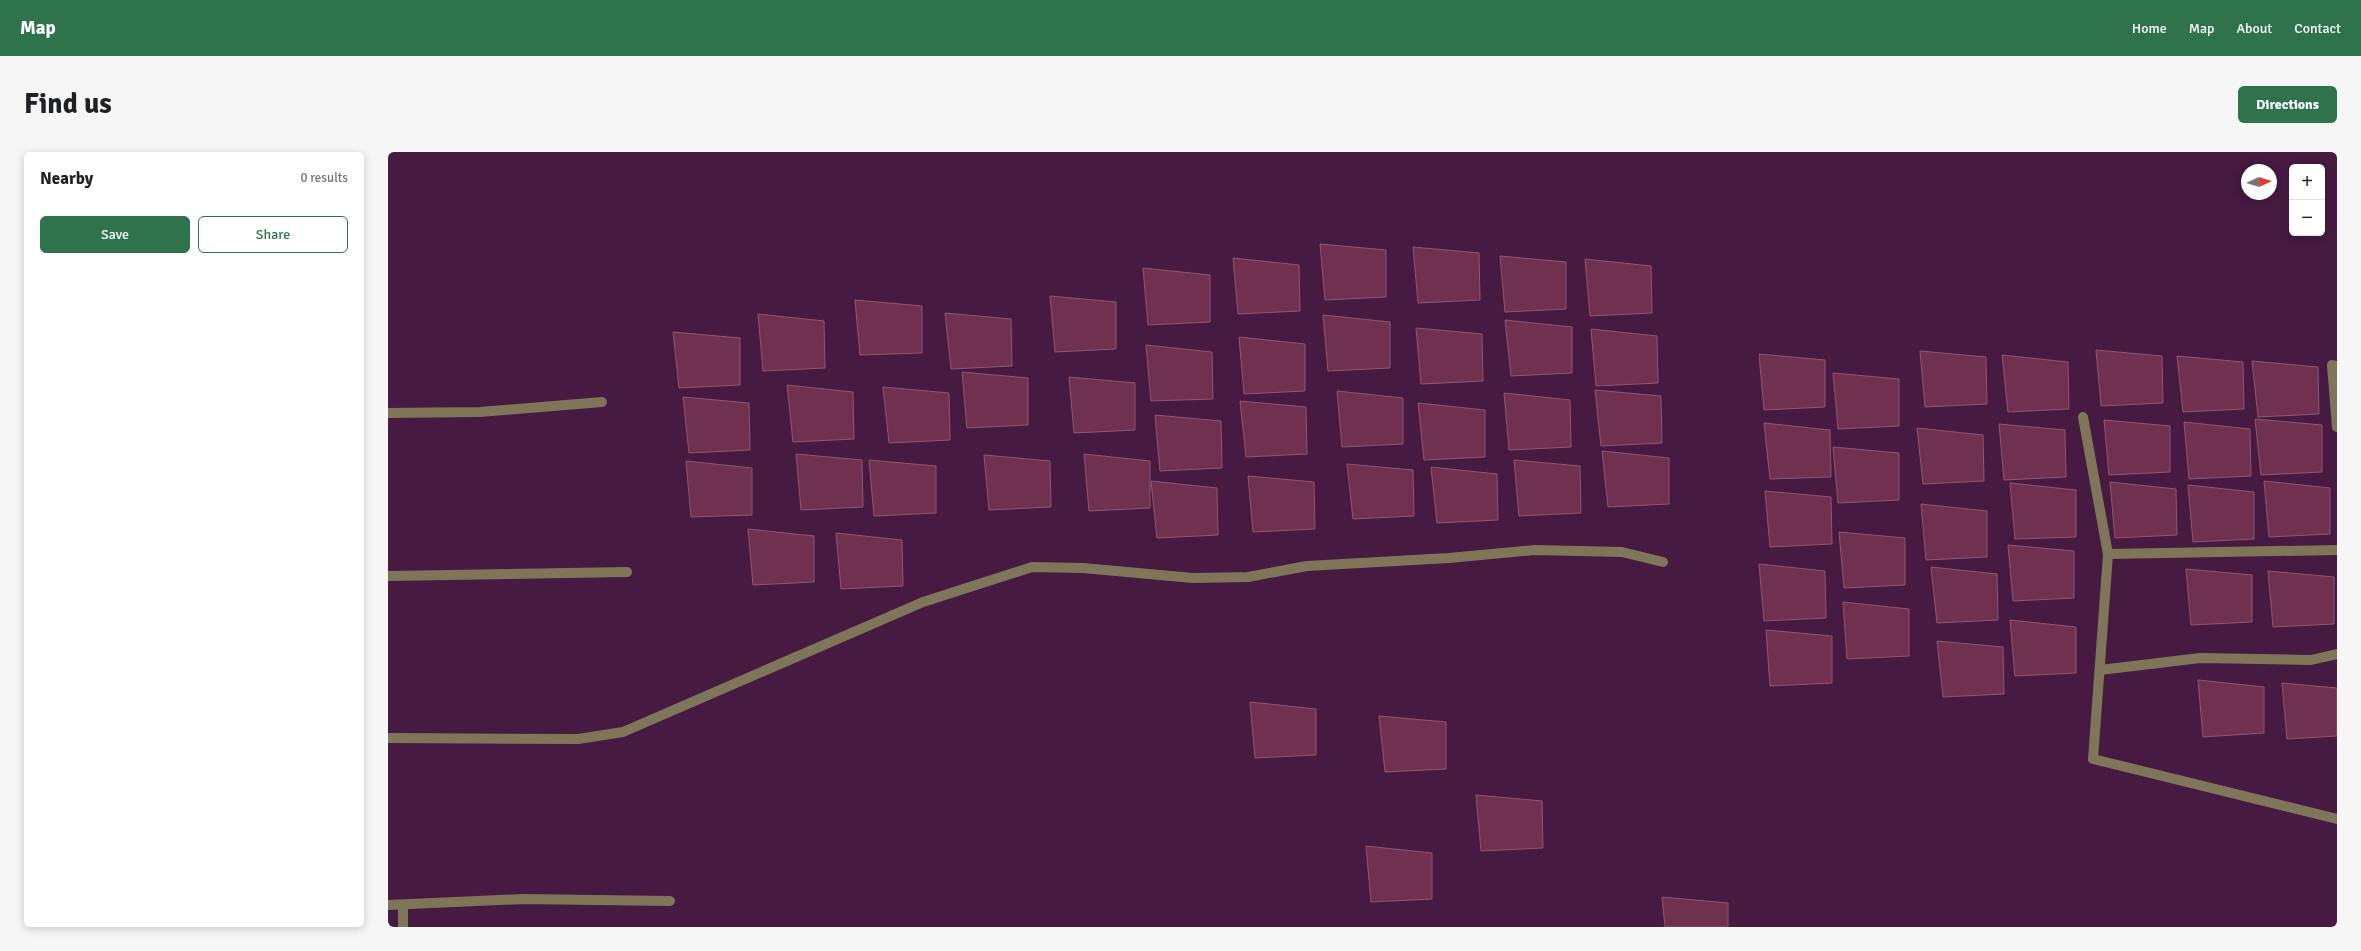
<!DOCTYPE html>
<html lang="en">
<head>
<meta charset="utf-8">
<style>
	:root { --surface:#fff; --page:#f6f6f6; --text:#202124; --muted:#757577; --line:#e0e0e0; --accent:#2e734c }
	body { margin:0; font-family:Signika,sans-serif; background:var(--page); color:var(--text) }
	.controls { position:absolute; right:12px; top:12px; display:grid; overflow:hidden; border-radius:6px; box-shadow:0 2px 10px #0003 }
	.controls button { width:36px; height:36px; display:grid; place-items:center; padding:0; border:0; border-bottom:1px solid var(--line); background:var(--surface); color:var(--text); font:20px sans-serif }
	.compass { position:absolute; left:1853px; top:12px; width:36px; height:36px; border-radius:50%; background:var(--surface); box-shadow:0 2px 10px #0003; rotate:86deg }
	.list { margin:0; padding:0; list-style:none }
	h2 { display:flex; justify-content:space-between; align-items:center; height:52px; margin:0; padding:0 16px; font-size:17px }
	h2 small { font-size:13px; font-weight:400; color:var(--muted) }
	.actions { display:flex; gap:8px; padding:12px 16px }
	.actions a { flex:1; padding:9px 0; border:1px solid var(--accent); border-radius:6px; text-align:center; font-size:14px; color:var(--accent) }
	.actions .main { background:var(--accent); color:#fff }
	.map { position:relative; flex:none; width:1949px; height:775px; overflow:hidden; border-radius:6px }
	header { display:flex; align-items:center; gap:24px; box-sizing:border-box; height:56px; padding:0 20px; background:var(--accent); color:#fff }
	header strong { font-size:19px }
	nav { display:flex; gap:22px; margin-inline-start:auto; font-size:14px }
	.intro { display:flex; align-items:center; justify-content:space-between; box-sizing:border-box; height:96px; padding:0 24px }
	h1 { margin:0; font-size:28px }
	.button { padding:10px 18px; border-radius:6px; background:var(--accent); color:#fff; font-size:14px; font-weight:700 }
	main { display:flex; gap:24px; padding:0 24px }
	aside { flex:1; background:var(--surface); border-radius:6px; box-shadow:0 2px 10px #0003 }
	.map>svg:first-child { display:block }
	.building { fill:#6f314e; stroke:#935671 }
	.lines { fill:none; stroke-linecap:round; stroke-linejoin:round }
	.minor { stroke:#7f765a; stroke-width:10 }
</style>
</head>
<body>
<header>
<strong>Map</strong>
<nav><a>Home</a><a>Map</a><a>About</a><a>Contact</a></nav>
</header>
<div class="intro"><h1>Find us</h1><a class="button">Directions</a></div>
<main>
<aside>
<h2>Nearby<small>0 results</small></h2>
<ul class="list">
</ul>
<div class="actions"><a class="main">Save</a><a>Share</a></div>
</aside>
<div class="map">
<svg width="1949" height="775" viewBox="0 0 1949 775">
	<rect width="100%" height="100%" fill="#461a41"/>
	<!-- building -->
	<g class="building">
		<polygon points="932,92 998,98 998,145 937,148"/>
		<polygon points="1025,95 1091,101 1092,148 1030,151"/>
		<polygon points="1112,104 1178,110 1178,157 1117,160"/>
		<polygon points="845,106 911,113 912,159 850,162"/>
		<polygon points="1197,107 1263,114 1264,161 1202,164"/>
		<polygon points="755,116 822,123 822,170 760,173"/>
		<polygon points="662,144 728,150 728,197 667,200"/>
		<polygon points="467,148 534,154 534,201 472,203"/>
		<polygon points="557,161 623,167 624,214 563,217"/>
		<polygon points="370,162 436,169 437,216 375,219"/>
		<polygon points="935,163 1002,170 1002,216 940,219"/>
		<polygon points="1117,168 1184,175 1184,221 1123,224"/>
		<polygon points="1028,176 1094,182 1095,229 1033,232"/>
		<polygon points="1203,177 1269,184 1270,231 1208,234"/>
		<polygon points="285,180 352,186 352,233 291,236"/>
		<polygon points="851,185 917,192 917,239 856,242"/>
		<polygon points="758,193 824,200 825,247 763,249"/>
		<polygon points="1708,198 1774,204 1775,251 1713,254"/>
		<polygon points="1532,199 1598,205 1599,252 1537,255"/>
		<polygon points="1371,202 1437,208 1437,255 1376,258"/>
		<polygon points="1614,203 1680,210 1681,257 1620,260"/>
		<polygon points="1789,204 1855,210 1856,257 1795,260"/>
		<polygon points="1864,209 1930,215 1931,262 1870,265"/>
		<polygon points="574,220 640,226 640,273 579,276"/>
		<polygon points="1445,221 1511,227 1511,274 1450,277"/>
		<polygon points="681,225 747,231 747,278 686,281"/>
		<polygon points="399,233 465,240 466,287 405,290"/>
		<polygon points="495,235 561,241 562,288 501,291"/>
		<polygon points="1207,238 1273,244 1274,291 1213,294"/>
		<polygon points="949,239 1015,246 1015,292 954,295"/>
		<polygon points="1116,241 1182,248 1183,295 1121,298"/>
		<polygon points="295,245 361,251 362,298 301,301"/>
		<polygon points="852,249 918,255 919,302 858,305"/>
		<polygon points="1030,251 1097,258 1097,305 1036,308"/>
		<polygon points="767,263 833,269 834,316 772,319"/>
		<polygon points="1867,267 1934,273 1934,320 1873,323"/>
		<polygon points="1716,268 1782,274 1782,320 1721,323"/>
		<polygon points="1796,270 1862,277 1863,324 1801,327"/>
		<polygon points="1376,271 1442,278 1443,325 1382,327"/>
		<polygon points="1611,272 1677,278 1678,325 1616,328"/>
		<polygon points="1529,276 1595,283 1596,329 1535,332"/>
		<polygon points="1445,295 1511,301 1511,348 1450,351"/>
		<polygon points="1214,299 1281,306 1281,352 1220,355"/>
		<polygon points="408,302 474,308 475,355 413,358"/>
		<polygon points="696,302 762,309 762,356 701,359"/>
		<polygon points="596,303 662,309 663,355 601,358"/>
		<polygon points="481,308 548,314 548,361 486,364"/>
		<polygon points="1126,308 1192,314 1193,361 1131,364"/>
		<polygon points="298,309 364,316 364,363 303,365"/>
		<polygon points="959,312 1025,318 1026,364 965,367"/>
		<polygon points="1043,315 1109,322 1110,368 1049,371"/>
		<polygon points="860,324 926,330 927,377 865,380"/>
		<polygon points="763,329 829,336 830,383 769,386"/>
		<polygon points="1876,329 1942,336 1942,382 1881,385"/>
		<polygon points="1722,330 1788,337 1789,383 1727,386"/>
		<polygon points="1622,331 1688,338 1688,385 1627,387"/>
		<polygon points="1800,333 1866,340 1866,387 1805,390"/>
		<polygon points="1377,339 1443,345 1444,392 1382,395"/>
		<polygon points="1533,352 1599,359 1599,405 1538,408"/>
		<polygon points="360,377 426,384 426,430 365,433"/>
		<polygon points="1451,380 1517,386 1517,433 1456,436"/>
		<polygon points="448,381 514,388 515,434 453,437"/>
		<polygon points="1620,393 1686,399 1686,446 1625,449"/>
		<polygon points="1371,412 1437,419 1438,466 1376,469"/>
		<polygon points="1543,415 1609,422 1610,468 1549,471"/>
		<polygon points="1798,417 1864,423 1864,470 1803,473"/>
		<polygon points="1880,419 1946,425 1946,472 1885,475"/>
		<polygon points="1455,450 1521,457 1521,504 1459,507"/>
		<polygon points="1622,468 1688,475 1688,521 1627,524"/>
		<polygon points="1378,478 1444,484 1444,531 1382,534"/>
		<polygon points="1549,489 1615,495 1616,542 1555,545"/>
		<polygon points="1810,528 1876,535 1876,581 1815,585"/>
		<polygon points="1894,531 1949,536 1949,584 1899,587"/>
		<polygon points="862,550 928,557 928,603 867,606"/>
		<polygon points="991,564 1058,570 1058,617 997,620"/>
		<polygon points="1088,643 1154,649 1155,696 1093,699"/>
		<polygon points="978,694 1044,701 1044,747 983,750"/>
		<polygon points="1274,745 1340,751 1340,775 1277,775"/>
	</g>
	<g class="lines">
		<!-- minor -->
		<g class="minor">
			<polyline points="1949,214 1944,213 1949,275"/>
			<polyline points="0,261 92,260 214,250"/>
			<polyline points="1695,265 1720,402 1705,607 1949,667"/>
			<polyline points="1720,402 1949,398"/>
			<polyline points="0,424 239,420"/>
			<polyline points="1712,518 1812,506 1923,508 1949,502"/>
			<polyline points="0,586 190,587 235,580 535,450 644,415 695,416 805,426 860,425 919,414 1061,406 1147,398 1234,400 1275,410"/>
			<polyline points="0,753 135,747 282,749"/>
			<polyline points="15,775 15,754"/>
		</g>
	</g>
</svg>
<div class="controls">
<button>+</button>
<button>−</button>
</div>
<svg class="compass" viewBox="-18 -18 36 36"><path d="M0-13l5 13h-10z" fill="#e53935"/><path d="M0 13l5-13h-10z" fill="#757577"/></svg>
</div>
</main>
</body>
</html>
